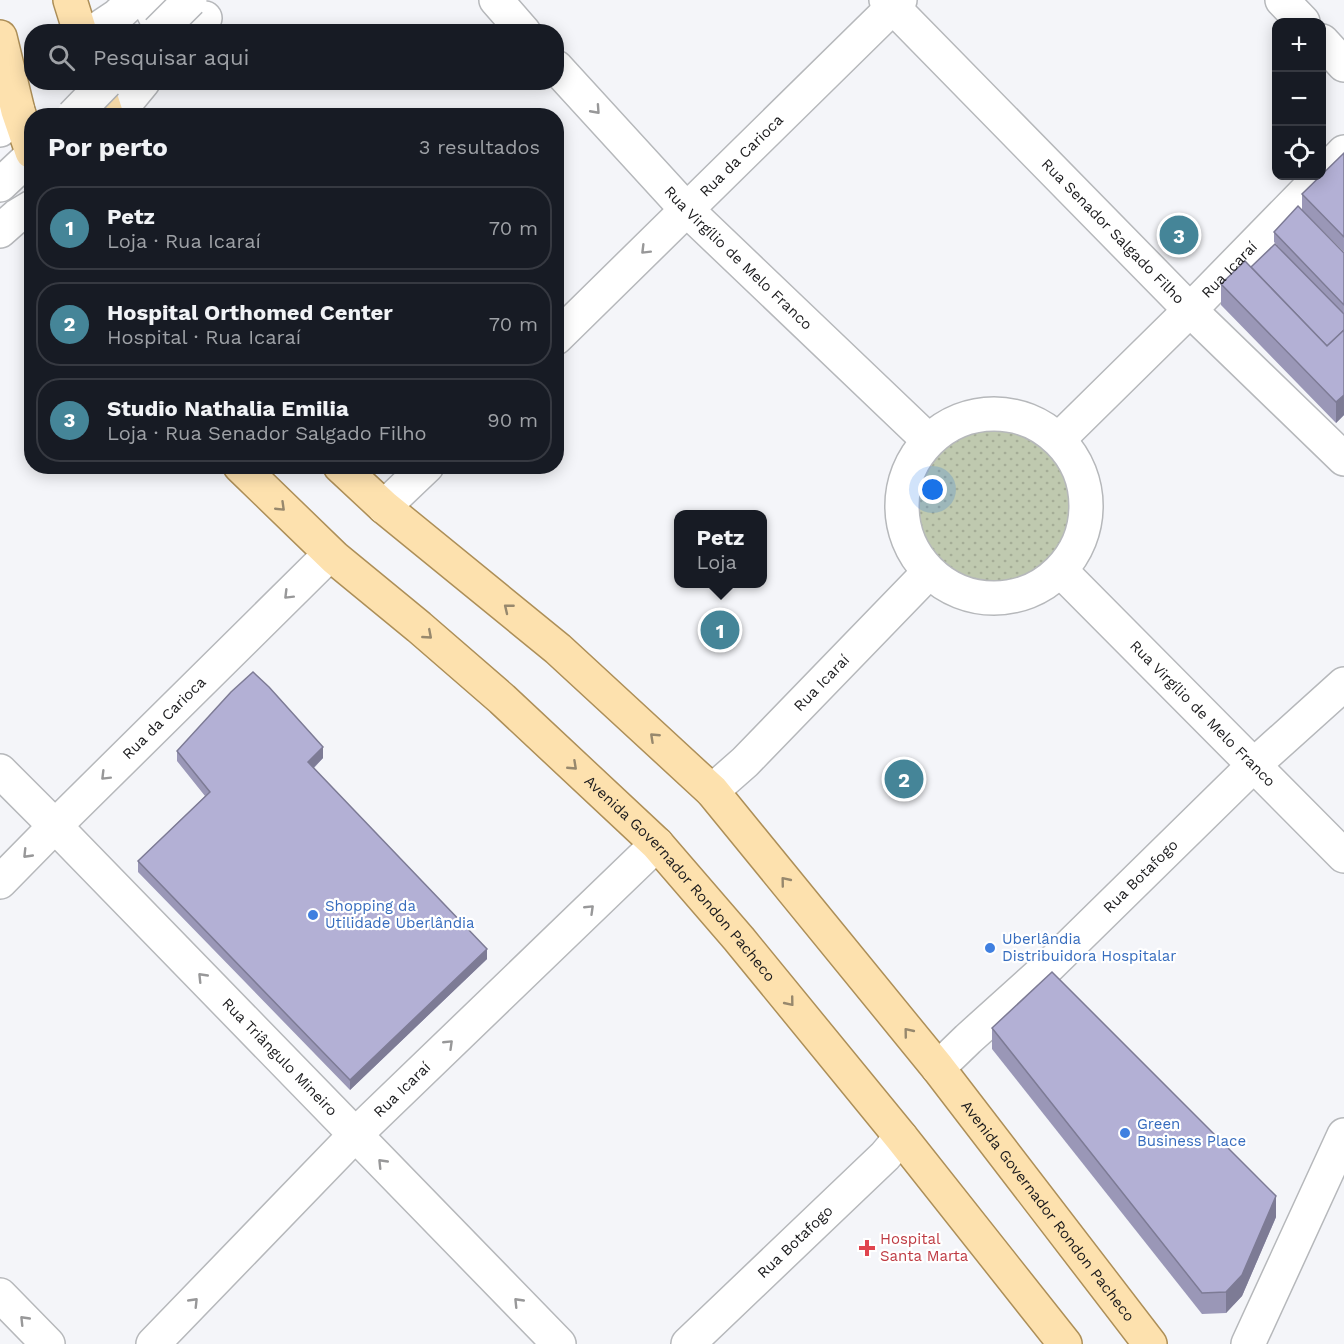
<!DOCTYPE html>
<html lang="pt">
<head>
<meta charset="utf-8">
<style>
	:root { --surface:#171b24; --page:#20242c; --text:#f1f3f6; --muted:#9ea1a6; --line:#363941; --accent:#458598 }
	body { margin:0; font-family:"Work Sans",sans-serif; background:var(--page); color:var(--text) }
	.controls { position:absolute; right:18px; top:18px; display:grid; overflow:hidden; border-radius:12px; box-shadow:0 3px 15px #0003 }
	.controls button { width:54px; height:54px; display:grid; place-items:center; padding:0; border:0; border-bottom:2px solid var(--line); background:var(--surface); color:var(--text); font:30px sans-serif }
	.you { position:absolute; left:933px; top:490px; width:21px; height:21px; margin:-15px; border:4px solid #fff; border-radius:50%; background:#1a73e8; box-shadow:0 0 0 9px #1a73e833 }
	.badge { display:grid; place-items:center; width:39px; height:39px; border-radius:50%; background:var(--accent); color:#fff; font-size:20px; font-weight:700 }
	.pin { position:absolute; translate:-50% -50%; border:3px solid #fff; box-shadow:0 2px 6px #0006 }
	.popup { position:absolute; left:674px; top:510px; width:93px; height:78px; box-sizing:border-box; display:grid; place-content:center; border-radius:12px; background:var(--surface); filter:drop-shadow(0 2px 4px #0005); font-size:20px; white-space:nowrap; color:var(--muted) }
	.popup b { font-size:22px; color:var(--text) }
	.popup::after { content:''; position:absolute; left:50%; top:100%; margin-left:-12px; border:12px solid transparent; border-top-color:var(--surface) }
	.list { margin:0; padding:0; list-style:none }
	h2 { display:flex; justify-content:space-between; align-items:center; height:78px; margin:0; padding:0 24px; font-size:26px }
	h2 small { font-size:20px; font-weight:400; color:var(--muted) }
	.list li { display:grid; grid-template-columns:39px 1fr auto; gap:18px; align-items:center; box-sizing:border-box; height:84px; margin:0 12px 12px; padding:0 12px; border:2px solid var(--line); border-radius:24px }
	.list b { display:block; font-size:22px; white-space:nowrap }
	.list p { margin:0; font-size:20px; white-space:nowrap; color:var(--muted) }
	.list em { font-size:20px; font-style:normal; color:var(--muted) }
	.icon { flex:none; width:33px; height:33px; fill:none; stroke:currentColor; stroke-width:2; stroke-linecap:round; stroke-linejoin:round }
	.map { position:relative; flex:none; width:1344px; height:1344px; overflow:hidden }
	.search { position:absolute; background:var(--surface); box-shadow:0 3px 15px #0003; left:24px; top:24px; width:540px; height:66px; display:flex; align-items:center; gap:15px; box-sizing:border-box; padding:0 21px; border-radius:24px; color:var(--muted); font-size:22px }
	.panel { position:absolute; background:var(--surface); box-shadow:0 3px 15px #0003; left:24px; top:108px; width:540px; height:366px; border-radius:24px }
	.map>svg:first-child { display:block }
	.park { fill:url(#park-dots) }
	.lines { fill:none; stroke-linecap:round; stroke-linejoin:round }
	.minor-casing { stroke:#b6b8bb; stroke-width:36 }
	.major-casing { stroke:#ad8f58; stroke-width:36 }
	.minor { stroke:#fff; stroke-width:33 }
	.major { stroke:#fde1ae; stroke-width:33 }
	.minor-bridge-casing { stroke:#b6b8bb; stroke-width:36; stroke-linecap:butt }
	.minor-bridge { stroke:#fff; stroke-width:33 }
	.wall { fill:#9a97b7 }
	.shaded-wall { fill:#7d7b95 }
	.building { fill:#b3b0d5; stroke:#7d7b95; stroke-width:1.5 }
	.oneway { stroke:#989899 }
	.oneway2 { stroke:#97886d }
	.shop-dot { fill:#3f7fe0; stroke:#fff; stroke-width:2 }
	.health-dot { fill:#e0444e; stroke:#fff; stroke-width:2 }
	.labels { text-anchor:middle; stroke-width:4.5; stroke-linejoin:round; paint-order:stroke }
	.street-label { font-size:15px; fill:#1b1b1d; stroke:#fff }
	.shop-label { font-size:15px; fill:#366cbe; stroke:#fff; text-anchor:start }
	.health-label { font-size:15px; fill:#be3a42; stroke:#fff; text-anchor:start }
</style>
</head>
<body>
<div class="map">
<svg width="1344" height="1344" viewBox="0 0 1344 1344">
	<defs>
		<pattern id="park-dots" width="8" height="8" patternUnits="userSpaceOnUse" patternTransform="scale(1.5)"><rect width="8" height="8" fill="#bfc9af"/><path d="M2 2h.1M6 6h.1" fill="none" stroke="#a4ac96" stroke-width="1.8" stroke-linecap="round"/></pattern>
	</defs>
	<rect width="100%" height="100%" fill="#f4f5f9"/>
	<!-- park -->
	<circle class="park" cx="994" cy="506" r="92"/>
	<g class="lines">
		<!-- minor casing -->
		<g class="minor-casing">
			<g id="minor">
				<polyline points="150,0 149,4 157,20 177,28 205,18"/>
				<polyline points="496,0 524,32"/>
				<path id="s1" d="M886,0L1190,310L1344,459"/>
				<polyline points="1282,0 1303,22"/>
				<polyline points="93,32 117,16 134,0"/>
				<polyline points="1322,41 1344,65"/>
				<path id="s2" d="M556,67L686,209L928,440"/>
				<polyline points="115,116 143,82"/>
				<polyline points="0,130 18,111"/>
				<polyline points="1322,175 1344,152"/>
				<polyline points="0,185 32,155"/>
				<polyline points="0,231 17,216 32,207"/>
				<path id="s3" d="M556,338L900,0"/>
				<circle cx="994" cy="506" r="92"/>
				<path id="s4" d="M1059,439L1190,310L1321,176"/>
				<polyline points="384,507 427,466"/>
				<path id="s5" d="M1061,571L1344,856"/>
				<path id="s6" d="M0,771L55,826L559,1344"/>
				<path id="s7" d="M712,791L745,762L929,572"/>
				<path id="s8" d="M0,882L55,826L330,554"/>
				<path id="s9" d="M938,1068L968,1039L1049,966L1254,765L1344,684"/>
				<polyline points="0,1295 48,1344"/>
				<path id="s10" d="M153,1344L355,1135L657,844"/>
				<path id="s11" d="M688,1344L885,1156L901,1137"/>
				<polyline points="1248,1344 1344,1135"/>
			</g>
		</g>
		<!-- major casing -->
		<g class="major-casing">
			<g id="major">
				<polyline points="70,0 80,32"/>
				<polyline points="0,37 18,111 32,152"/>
				<polyline points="96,82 107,116"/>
				<path id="s12" d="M240,466L335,558L419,627L502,699L657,844L739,939L901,1137L1065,1344"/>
				<path id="s13" d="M340,466L384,507L558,649L712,791L938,1068L1150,1344"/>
			</g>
		</g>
		<!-- minor -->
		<use href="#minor" class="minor"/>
		<!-- major -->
		<use href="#major" class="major"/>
		<!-- minor-bridge casing -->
		<g class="minor-bridge-casing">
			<g id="minor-bridge">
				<polyline points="158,32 190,0"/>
				<polyline points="73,116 106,82"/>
			</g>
		</g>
		<!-- minor-bridge -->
		<use href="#minor-bridge" class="minor-bridge"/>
	</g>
	<!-- wall -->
	<g class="wall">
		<polygon points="1344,153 1344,252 1302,210 1302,194"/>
		<polygon points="1274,232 1344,253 1344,415 1336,423 1221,305 1221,284 1251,267 1287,256 1274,242"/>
		<polygon points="177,751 323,758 314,768 487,959 350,1090 138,872 138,861 205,796 177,761"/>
		<polygon points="992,1028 1276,1217 1242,1296 1226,1313 1202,1314 992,1049"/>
	</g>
	<!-- shaded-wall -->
	<g class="shaded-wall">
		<polygon points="1344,395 1344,415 1336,423 1336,402"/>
		<polygon points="323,747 323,758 308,773 308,762"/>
		<polygon points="487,949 487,959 350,1090 350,1080"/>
		<polygon points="1276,1196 1276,1217 1242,1296 1226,1313 1226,1292"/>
	</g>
	<!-- building -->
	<g class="building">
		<polygon points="1344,153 1344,237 1302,194"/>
		<polygon points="1298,206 1344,253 1344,305 1274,232"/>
		<polygon points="1275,244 1344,314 1344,330 1327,346 1251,267"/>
		<polygon points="1245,261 1327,346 1344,330 1344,395 1336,402 1221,284"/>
		<polygon points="253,672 269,687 323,747 308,762 487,949 350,1080 138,861 210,792 177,751 231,692"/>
		<polygon points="1052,972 1276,1196 1242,1275 1226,1292 1202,1293 992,1028"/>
	</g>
	<!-- one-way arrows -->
	<defs><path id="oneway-chevron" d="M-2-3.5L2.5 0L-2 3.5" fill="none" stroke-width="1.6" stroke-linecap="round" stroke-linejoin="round" transform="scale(1.5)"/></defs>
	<g class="oneway">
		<use href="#oneway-chevron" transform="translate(596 110) rotate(48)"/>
		<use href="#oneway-chevron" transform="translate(645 250) rotate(135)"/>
		<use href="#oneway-chevron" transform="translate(288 595) rotate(135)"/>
		<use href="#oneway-chevron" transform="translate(105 776) rotate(135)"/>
		<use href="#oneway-chevron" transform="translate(27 854) rotate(134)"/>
		<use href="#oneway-chevron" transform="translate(590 909) rotate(-44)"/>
		<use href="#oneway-chevron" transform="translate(202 977) rotate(-134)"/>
		<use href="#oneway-chevron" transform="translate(449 1044) rotate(-44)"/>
		<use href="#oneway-chevron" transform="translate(382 1163) rotate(-134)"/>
		<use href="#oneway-chevron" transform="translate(194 1302) rotate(-46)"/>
		<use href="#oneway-chevron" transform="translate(518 1302) rotate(-134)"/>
		<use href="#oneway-chevron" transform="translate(24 1320) rotate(-134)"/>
	</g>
	<g class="oneway2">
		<use href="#oneway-chevron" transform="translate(281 507) rotate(44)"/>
		<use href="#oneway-chevron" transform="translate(508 608) rotate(-141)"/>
		<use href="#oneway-chevron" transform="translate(428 635) rotate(41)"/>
		<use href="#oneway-chevron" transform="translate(654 737) rotate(-137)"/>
		<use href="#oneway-chevron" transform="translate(573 766) rotate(43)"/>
		<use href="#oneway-chevron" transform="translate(785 881) rotate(-129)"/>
		<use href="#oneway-chevron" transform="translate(790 1002) rotate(51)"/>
		<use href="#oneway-chevron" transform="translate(908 1032) rotate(-129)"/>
	</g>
	<!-- markers -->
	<g class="shop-dot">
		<circle cx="313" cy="915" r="6"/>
		<circle cx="990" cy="948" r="6"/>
		<circle cx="1125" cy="1133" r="6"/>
	</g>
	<path class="health-dot" d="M864 1239h6v6h6v6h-6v6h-6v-6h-6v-6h6z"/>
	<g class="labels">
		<!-- street labels -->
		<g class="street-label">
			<text dy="5" stroke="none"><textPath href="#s3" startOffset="260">Rua da Carioca</textPath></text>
			<text dy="5" stroke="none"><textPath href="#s1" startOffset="324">Rua Senador Salgado Filho</textPath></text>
			<text dy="5" stroke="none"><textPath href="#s2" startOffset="264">Rua Virgílio de Melo Franco</textPath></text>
			<text dy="5" stroke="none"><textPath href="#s4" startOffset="240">Rua Icaraí</textPath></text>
			<text dy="5" stroke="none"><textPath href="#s7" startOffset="154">Rua Icaraí</textPath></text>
			<text dy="5" stroke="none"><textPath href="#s5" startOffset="201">Rua Virgílio de Melo Franco</textPath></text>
			<text dy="5" stroke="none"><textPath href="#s8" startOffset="232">Rua da Carioca</textPath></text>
			<text dy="5" stroke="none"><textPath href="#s9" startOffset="279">Rua Botafogo</textPath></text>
			<text dy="5" stroke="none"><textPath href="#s12" startOffset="604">Avenida Governador Rondon Pacheco</textPath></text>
			<text dy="5" stroke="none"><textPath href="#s6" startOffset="400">Rua Triângulo Mineiro</textPath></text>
			<text dy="5" stroke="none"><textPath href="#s10" startOffset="356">Rua Icaraí</textPath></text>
			<text dy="5" stroke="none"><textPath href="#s13" startOffset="1032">Avenida Governador Rondon Pacheco</textPath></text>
			<text dy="5" stroke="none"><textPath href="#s11" startOffset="148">Rua Botafogo</textPath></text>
		</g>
		<!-- shop labels -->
		<g class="shop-label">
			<text x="325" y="911">Shopping da<tspan x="325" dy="17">Utilidade Uberlândia</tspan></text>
			<text x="1002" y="944">Uberlândia<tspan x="1002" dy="17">Distribuidora Hospitalar</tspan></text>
			<text x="1137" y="1129">Green<tspan x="1137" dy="17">Business Place</tspan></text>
		</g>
		<!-- health labels -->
		<g class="health-label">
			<text x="880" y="1244">Hospital<tspan x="880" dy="17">Santa Marta</tspan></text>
		</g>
	</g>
</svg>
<div class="controls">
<button>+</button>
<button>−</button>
<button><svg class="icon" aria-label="locate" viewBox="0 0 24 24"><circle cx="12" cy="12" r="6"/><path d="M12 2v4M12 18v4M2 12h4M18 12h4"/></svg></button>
</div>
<div class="you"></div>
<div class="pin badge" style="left:720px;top:630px">1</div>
<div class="popup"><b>Petz</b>Loja</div>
<div class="pin badge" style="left:904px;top:779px">2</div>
<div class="pin badge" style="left:1179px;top:235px">3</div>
<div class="search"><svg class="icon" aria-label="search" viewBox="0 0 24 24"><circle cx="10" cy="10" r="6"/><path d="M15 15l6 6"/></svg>Pesquisar aqui</div>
<section class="panel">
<h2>Por perto<small>3 resultados</small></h2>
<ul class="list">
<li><span class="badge">1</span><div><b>Petz</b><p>Loja · Rua Icaraí</p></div><em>70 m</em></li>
<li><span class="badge">2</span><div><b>Hospital Orthomed Center</b><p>Hospital · Rua Icaraí</p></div><em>70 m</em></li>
<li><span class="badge">3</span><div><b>Studio Nathalia Emilia</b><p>Loja · Rua Senador Salgado Filho</p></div><em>90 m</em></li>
</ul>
</section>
</div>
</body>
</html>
